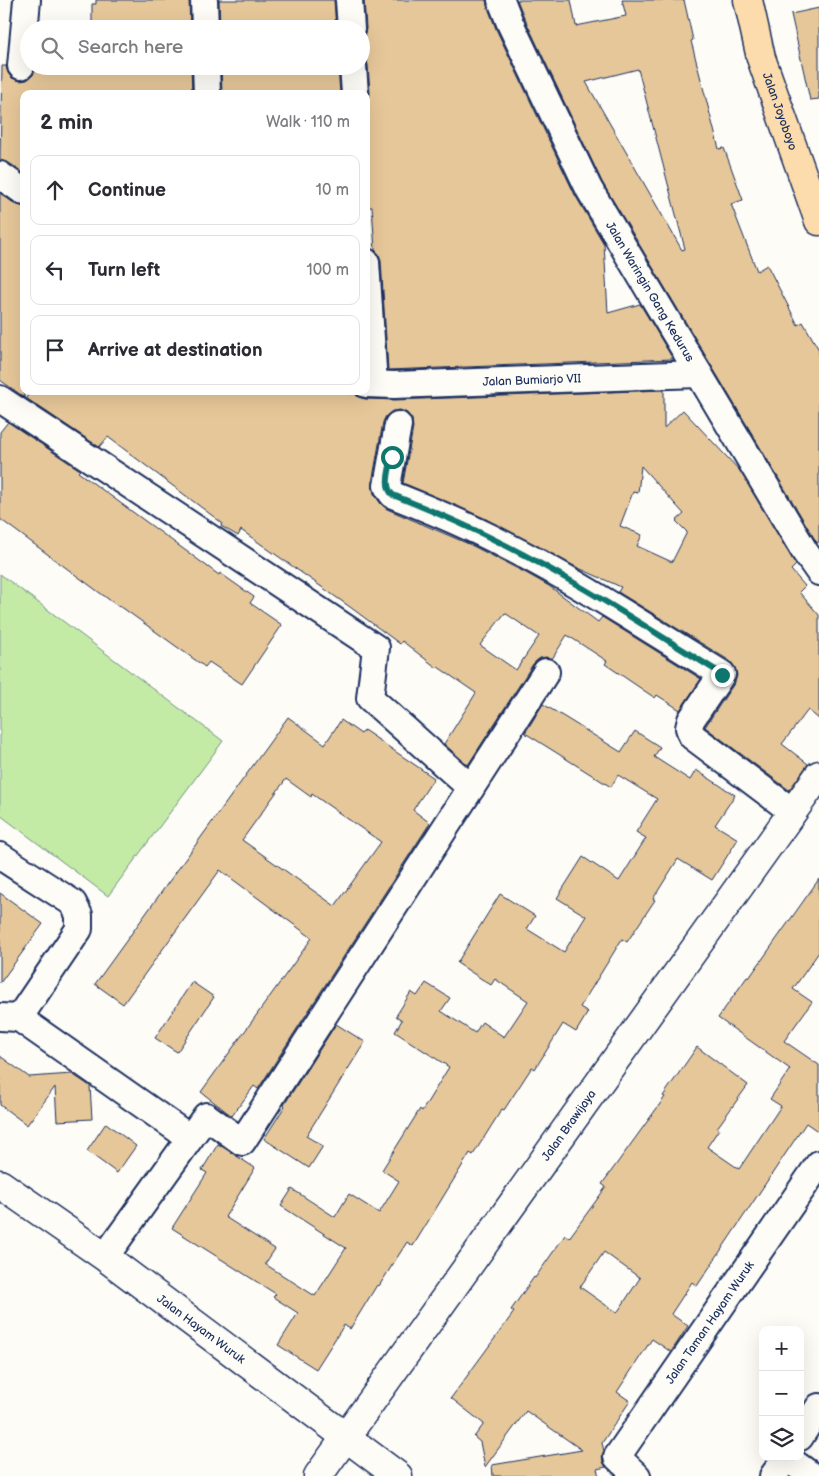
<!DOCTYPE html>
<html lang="en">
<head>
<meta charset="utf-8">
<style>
	:root { --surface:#fff; --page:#f7f7f7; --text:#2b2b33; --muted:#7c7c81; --line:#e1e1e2 }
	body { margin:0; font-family:"Balsamiq Sans",sans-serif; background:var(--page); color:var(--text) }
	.controls { position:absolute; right:15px; bottom:15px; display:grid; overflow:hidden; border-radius:10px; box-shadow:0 5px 20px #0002 }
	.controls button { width:45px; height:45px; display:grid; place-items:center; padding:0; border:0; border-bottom:1px solid var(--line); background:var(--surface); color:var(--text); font:25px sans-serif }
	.stop { position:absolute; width:15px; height:15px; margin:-11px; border:4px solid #0f766e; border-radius:50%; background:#fff }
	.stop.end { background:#0f766e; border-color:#fff; box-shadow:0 1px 5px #0008 }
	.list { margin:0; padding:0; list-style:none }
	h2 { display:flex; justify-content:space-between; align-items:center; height:65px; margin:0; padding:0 20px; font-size:21px }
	h2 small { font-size:16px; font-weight:400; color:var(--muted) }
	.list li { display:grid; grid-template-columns:32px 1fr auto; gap:15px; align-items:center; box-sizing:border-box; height:70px; margin:0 10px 10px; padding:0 10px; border:1px solid var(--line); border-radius:10px }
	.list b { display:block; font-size:19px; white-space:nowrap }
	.list em { font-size:16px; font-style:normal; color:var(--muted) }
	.icon { flex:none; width:28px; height:28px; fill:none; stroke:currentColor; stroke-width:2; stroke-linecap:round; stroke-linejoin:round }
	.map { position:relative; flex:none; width:819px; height:1476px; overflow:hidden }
	.search { position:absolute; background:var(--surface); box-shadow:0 5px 20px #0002; left:20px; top:20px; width:350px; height:55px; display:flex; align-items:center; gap:12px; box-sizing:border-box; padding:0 18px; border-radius:28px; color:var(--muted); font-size:19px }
	.panel { position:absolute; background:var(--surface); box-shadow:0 5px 20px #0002; left:20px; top:90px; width:350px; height:305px; border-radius:10px }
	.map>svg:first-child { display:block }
	.green { fill:#c4eba5; stroke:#708d82 }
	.building { fill:#e6c799; stroke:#1b2f5e; fill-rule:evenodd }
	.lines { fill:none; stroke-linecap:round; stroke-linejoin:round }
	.street-casing { stroke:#1b2f5e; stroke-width:30 }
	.secondary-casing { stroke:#1b2f5e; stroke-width:31 }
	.primary-casing { stroke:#1b2f5e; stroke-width:31 }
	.street { stroke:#fdfcf7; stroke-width:26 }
	.secondary { stroke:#fdfcf7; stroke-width:28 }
	.primary { stroke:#fcdcac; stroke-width:28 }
	.route { stroke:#0f766e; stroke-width:6 }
	.labels { text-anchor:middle; stroke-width:5; stroke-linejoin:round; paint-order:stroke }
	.street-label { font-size:12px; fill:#1b2f5e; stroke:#fdfcf7 }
</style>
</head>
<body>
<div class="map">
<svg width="819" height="1476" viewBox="0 0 819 1476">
	<rect width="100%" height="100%" fill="#fdfcf7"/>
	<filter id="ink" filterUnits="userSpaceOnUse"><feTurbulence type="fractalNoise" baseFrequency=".02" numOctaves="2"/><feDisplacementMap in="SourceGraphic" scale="10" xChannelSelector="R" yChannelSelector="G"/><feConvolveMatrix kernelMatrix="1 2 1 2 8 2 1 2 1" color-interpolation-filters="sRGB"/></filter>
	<g filter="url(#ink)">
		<!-- green -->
		<polygon class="green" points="0,574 223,741 108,896 0,815"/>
		<!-- building -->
		<g class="building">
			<polygon points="96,0 189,0 190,29 92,29 92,4 96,4"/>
			<polygon points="219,0 334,0 336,29 220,29"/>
			<polygon points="364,0 486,0 487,5 496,29 575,195 604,244 608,313 640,304 673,359 388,370 381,261 379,254 375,250 372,207 368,207 366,157 366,103 369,100 370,93 368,65 366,58 362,55 362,38 365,35 366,28"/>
			<path d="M517,0H571L576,26L626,16L622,0H684L693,40L691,41L719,149L724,148L743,200L731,204L757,271L767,265L798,325L803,322L819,350V542L817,543L602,182L524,17ZM638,69L685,249L682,250L586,82Z"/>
			<polygon points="819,8 819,99 810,100 791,14"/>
			<polygon points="2,66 6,66 8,73 12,78 20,81 27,80 33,75 36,66 191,66 192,94 24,94 24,173 9,163 0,160"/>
			<polygon points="221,66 338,66 340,94 222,94"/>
			<polygon points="0,193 15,204 24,207 24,397 0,380"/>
			<path d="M664,390V428L683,410L740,471L796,565L791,570L805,586L799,592L819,615V719L808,710L782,744L808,764L789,790L705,727L735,682L737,675L735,668L730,661L618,592L621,587L574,566L484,518L403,483L413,428L412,419L407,413L400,410L392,411L386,416L383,422L372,483L374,494L381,504L387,509L471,545L526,573L549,586L598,622L602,617L701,679L680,710L657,695L655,698L605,664L607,661L567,635L552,659L546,657L540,658L533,664L468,765L444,744L476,693L438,667L437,668L402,641L400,644L350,607L241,530L238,536L221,526L222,523L108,437L99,447L26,398L31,391H327L353,394V392L358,397L365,399L395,400ZM641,466L684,514L676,521L687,532L672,562L637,546L642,535L620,526L633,492L638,493ZM505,613L539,636L516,670L480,645Z"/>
			<polygon points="8,422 80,470 78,472 219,575 220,573 254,597 250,603 282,625 242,684 209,662 205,667 120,606 119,607 0,519 0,432"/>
			<polygon points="543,704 621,752 635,731 660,747 654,757 690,780 696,770 735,795 715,825 738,839 712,880 678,859 653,899 655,900 627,942 622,939 580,1007 588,1012 576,1032 563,1024 535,1069 532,1067 504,1110 502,1109 473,1155 470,1153 413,1246 407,1242 379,1286 377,1285 350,1329 344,1325 316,1369 278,1345 298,1313 273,1297 276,1294 172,1228 207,1173 202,1170 218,1144 255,1168 225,1217 275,1249 265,1264 315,1296 346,1248 281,1206 292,1189 335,1217 349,1194 379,1213 399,1181 382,1170 420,1109 422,1111 449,1067 395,1032 402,1020 396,1016 411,992 417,996 426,983 450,998 441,1011 475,1033 482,1022 504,1037 528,1001 495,979 491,985 457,963 500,894 535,916 527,929 564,952 586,916 557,898 583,857 619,881 646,838 636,832 657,799 618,775 611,787 525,733"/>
			<path d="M288,717L325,744L341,720L361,734L364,730L434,778L413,810L430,823L258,1089L254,1086L232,1116L201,1092L312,938L220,870L123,1004L95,984ZM286,779L311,797L312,794L381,842L335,906L242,840Z"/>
			<path d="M819,879V952L793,989L812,1002L784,1041L819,1065V1132L806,1123L697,1286L692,1282L671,1314L688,1326L671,1352L652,1339L617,1392L630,1401L602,1443L604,1451L602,1455L603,1462L606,1467L597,1469L599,1476H493L492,1465L582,1450L526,1411L485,1467L480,1442L474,1437L484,1424L451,1398L514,1312L511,1310L534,1277L535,1278L565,1235L569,1238L606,1187L602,1184L665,1097L663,1096L697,1047L748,1085L717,1128L719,1129L707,1147L739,1169L781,1106L770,1099L790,1069L718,1018L747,977L749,978ZM604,1252L640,1278L617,1313L580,1287Z"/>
			<polygon points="0,893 43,924 0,983"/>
			<polygon points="192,982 214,997 177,1052 155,1038"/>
			<polygon points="336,1024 365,1042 306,1136 323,1146 309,1168 264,1139 285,1106 284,1105"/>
			<polygon points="0,1056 29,1077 72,1074 90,1086 92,1119 57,1121 55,1087 27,1125 0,1105"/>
			<polygon points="106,1123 136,1146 117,1173 87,1151"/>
		</g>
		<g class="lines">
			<!-- street casing -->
			<g class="street-casing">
				<g id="street">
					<polyline points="204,0 205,29"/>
					<polyline points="349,0 351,29"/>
					<path id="s1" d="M501,0L510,23L589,189L805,552L819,572"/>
					<polyline points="21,66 27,0"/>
					<polyline points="206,66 207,94"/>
					<polyline points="353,66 355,94"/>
					<polyline points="0,175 24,192"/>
					<polyline points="366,262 374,384"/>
					<path id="s2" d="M366,384L394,385L699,374"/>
					<polyline points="0,399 376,648 370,698 471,788"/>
					<path d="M398,425L387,486L390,491L393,495C431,510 469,526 505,545C580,583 650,630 722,674L691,720L689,728L692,736L793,812"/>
					<polyline points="0,856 73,903 79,915 79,929 19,1018 0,1017"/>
					<polyline points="19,1018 190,1138"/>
					<polyline points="105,1257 206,1116 242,1142 546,672"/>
					<polyline points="800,1437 819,1407"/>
					<polyline points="787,1458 812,1476"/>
					<path id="s3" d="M637,1476L617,1457L819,1164"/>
					<polyline points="773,1476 787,1457"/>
				</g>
			</g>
			<!-- secondary casing -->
			<g class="secondary-casing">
				<g id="secondary">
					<path id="s4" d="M0,1184L105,1257L398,1476"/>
					<path id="s5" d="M318,1476L819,775"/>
				</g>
			</g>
			<!-- primary casing -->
			<g class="primary-casing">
				<g id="primary">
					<path id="s6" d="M748,0L761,58L819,221"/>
				</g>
			</g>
			<!-- street -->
			<use href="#street" class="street"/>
			<!-- secondary -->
			<use href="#secondary" class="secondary"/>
			<!-- primary -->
			<use href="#primary" class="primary"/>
		</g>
	</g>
	<g class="lines" filter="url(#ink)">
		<!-- route -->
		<path class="route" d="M392,457C390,469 383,486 393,495C431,510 468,526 505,545C580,583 650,630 722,674V675"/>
	</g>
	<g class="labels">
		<!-- street labels -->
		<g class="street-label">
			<text dy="4" stroke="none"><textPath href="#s6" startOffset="116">Jalan Joyoboyo</textPath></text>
			<text dy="4" stroke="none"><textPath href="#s1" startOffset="328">Jalan Waringin Gang Kedurus</textPath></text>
			<text dy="4" stroke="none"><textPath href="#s2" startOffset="166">Jalan Bumiarjo VII</textPath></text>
			<text dy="4" stroke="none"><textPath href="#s5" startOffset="431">Jalan Brawijaya</textPath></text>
			<text dy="4" stroke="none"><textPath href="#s3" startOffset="191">Jalan Taman Hayam Wuruk</textPath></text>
			<text dy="4" stroke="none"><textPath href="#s4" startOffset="248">Jalan Hayam Wuruk</textPath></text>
		</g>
	</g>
</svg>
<div class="controls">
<button>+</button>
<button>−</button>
<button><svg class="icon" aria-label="layers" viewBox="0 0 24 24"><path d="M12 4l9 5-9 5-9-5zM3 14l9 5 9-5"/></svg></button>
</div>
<div class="stop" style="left:392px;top:457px"></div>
<div class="stop end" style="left:722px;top:675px"></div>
<div class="search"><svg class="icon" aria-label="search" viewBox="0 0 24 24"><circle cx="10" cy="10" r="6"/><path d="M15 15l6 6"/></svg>Search here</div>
<section class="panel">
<h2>2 min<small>Walk · 110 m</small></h2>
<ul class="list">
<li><svg class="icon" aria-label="ahead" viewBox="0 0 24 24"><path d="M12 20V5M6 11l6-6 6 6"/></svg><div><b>Continue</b></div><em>10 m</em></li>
<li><svg class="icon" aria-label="left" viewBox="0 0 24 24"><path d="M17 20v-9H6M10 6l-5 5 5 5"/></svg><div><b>Turn left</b></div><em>100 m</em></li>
<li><svg class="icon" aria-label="arrive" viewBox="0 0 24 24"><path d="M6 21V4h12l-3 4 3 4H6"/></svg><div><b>Arrive at destination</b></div></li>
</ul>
</section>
</div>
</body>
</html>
